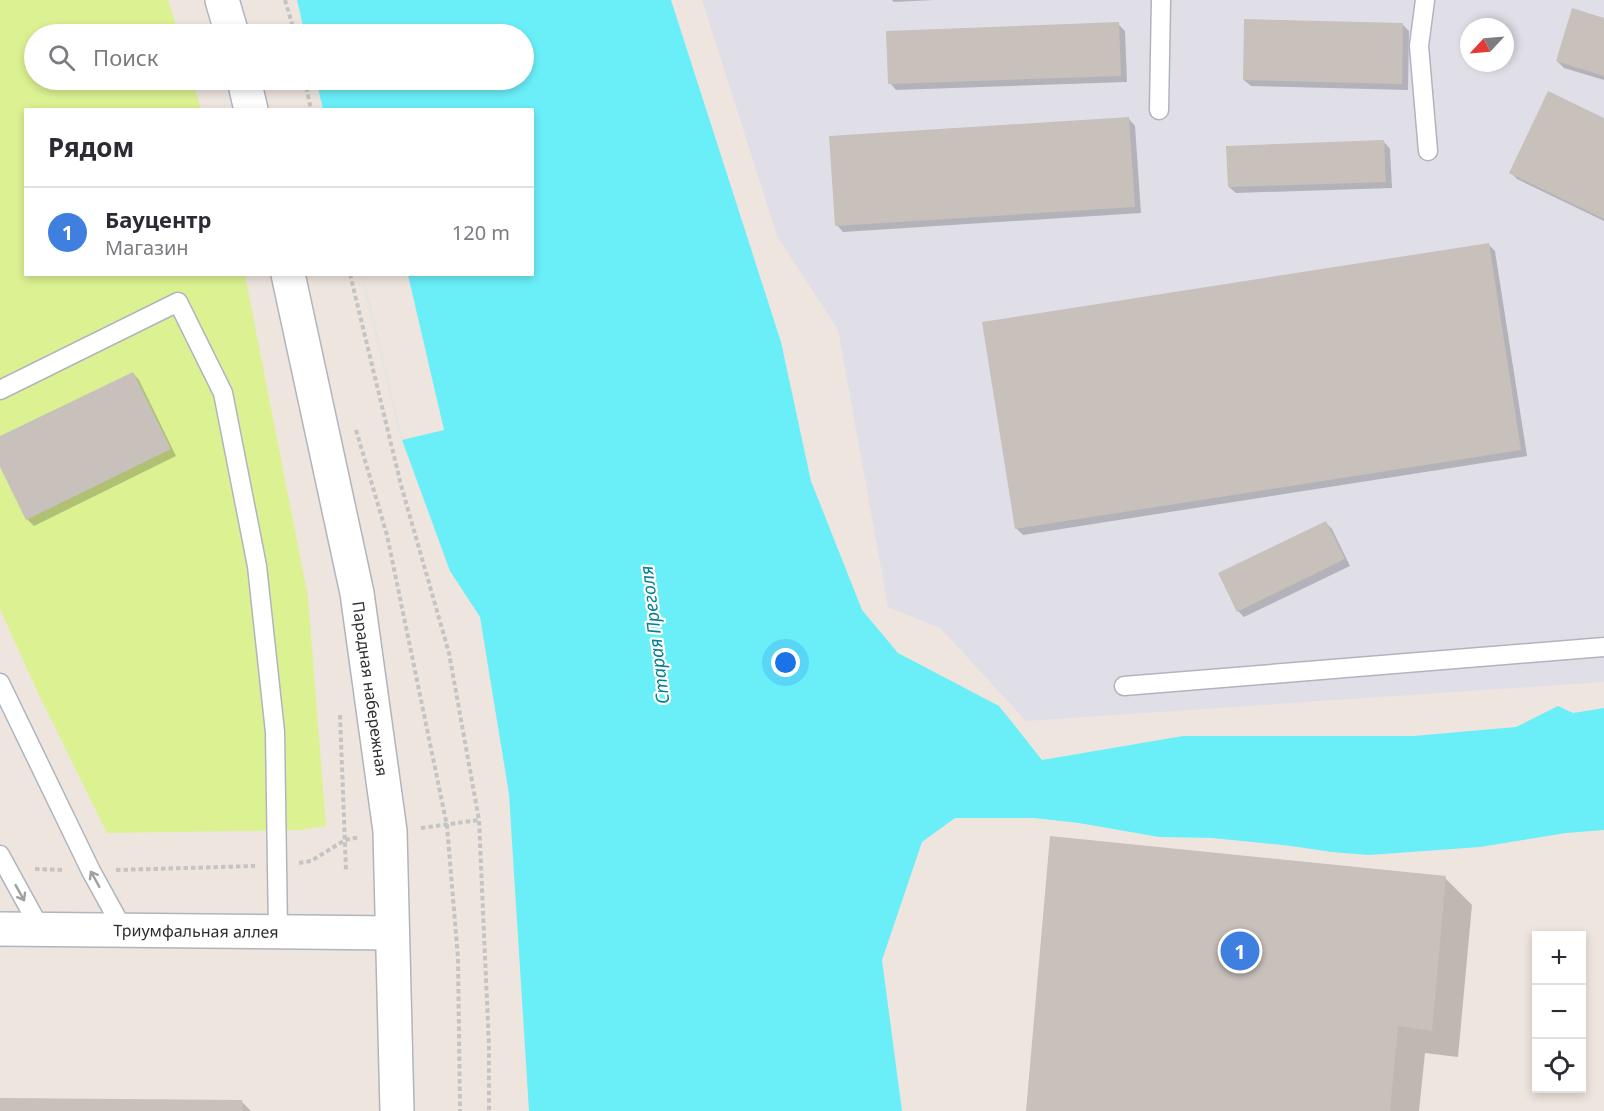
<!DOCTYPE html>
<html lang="ru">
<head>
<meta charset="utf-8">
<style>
	:root { --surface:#fff; --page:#f7f7f7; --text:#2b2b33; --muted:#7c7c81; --line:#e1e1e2; --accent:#ea580c }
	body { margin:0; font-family:"Noto Sans",sans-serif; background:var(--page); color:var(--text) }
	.controls { position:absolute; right:18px; bottom:18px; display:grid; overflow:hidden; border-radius:0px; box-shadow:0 3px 9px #0003 }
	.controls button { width:54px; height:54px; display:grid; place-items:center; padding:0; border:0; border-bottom:2px solid var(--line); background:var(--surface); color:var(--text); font:30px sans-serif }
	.compass { position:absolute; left:1460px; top:18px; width:54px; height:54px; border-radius:50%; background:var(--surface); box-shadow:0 3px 9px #0003; rotate:244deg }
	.you { position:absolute; left:786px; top:663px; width:21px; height:21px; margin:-15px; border:4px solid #fff; border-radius:50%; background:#1a73e8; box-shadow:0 0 0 9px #1a73e833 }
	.badge { display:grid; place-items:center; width:39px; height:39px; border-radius:50%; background:var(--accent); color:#fff; font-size:20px; font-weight:700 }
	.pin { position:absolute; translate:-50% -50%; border:3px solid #fff; box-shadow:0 2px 6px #0006 }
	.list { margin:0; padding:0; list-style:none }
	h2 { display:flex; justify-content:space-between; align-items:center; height:78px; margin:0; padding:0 24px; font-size:26px }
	h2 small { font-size:20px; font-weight:400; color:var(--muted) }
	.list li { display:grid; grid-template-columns:39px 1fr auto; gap:18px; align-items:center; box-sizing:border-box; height:90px; padding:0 24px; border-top:2px solid var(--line) }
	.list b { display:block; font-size:22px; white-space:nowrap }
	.list p { margin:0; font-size:20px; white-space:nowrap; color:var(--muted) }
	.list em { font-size:20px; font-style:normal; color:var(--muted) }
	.icon { flex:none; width:33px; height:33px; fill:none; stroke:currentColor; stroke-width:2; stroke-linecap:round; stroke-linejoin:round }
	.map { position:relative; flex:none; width:1604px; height:1111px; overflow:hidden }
	.search { position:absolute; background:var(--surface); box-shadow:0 3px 9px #0003; left:24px; top:24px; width:510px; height:66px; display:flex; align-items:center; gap:15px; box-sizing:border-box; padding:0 21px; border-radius:33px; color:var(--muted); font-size:22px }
	.panel { position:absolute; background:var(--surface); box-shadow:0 3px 9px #0003; left:24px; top:108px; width:510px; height:168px; border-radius:0px }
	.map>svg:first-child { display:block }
	.industrial { fill:#e0dfe8; fill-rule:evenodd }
	.pitch { fill:#dcf292 }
	.water { fill:#6aeff9 }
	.pier { fill:#efe5df }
	.shadow { fill:#0003 }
	.building { fill:#c8c0ba }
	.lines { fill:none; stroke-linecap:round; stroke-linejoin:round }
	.service-casing { stroke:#afb5bd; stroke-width:21 }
	.minor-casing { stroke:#afb5bd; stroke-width:36 }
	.secondary-casing { stroke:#afb5bd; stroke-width:36 }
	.path { stroke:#c4c4c4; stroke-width:4; stroke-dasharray:4.5 3; stroke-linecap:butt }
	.service { stroke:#fff; stroke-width:18 }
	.minor { stroke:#fff; stroke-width:33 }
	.secondary { stroke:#fff; stroke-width:33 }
	.oneway { stroke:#a0a0a0 }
	.labels { text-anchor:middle; stroke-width:4.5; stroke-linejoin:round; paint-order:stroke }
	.street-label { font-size:16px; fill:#2d2d2d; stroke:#fff }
	.water-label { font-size:18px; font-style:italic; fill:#048094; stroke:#fff }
</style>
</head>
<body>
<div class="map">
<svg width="1604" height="1111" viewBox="0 0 1604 1111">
	<rect width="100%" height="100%" fill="#efe5df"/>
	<!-- industrial -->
	<path class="industrial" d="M702,0H1604V682L1026,721L941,629L888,607L838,330L777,236ZM1469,27H1505V63H1469Z"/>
	<!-- pitch -->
	<polygon class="pitch" points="0,0 168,0 179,34 34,34 34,80 192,80 201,109 26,110 26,274 245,275 308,597 326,826 300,830 107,833 37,691 0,609"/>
	<!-- water -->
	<polygon class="water" points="297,0 671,0 781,342 811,481 862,610 898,653 999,706 1042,760 1183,736 1413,736 1516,727 1558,706 1573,713 1604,708 1604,830 1566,833 1480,847 1369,855 1332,852 1291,846 1212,838 1159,837 1079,823 1034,818 955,818 922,842 882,960 902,1111 529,1111 509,794 480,617 450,571 402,440 362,275 532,274 532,110 323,109 316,80 524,80 524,34 305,34"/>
	<!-- pier -->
	<polygon class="pier" points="362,275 408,275 444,430 402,440"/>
	<!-- shadow -->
	<g class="shadow">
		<polygon points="892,0 934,0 894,2"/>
		<polygon points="1604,19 1604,80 1564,68 1557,61"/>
		<polygon points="1118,24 1125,31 1127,82 896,90 890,83"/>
		<polygon points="1402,24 1409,31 1408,90 1251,86 1244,80"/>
		<polygon points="1129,119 1135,126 1141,213 843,232 837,225"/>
		<polygon points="1604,120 1604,221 1517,179 1511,173"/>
		<polygon points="1384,142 1390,149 1392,188 1236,193 1229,187"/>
		<polygon points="1488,244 1495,251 1527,456 1023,535 1016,528"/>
		<polygon points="133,373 139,380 176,456 34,526 27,519 0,463 0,438"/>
		<polygon points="1326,523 1332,529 1350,566 1244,617 1238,611"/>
		<polygon points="1445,878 1472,905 1458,1057 1425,1053 1419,1111 1028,1111"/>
		<polygon points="0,1099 242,1102 251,1111 0,1111"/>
	</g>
	<!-- building -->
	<g class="building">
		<polygon points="1572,8 1604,18 1604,76 1556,61"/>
		<polygon points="1244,19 1403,23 1402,84 1243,80"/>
		<polygon points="1119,22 1121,76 888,84 886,31"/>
		<polygon points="1548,91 1604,118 1604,219 1509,173"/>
		<polygon points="1129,117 1135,207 835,226 829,136"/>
		<polygon points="1384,140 1386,182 1228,187 1226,146"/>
		<polygon points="1489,243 1521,450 1015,529 982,322"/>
		<polygon points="133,372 171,449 26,520 0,467 0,436"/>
		<polygon points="1326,521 1345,559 1237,612 1218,573"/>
		<polygon points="1050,836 1446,876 1432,1031 1398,1026 1390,1111 1026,1111"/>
		<polygon points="0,1098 242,1100 243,1111 0,1111"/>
	</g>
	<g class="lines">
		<!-- service casing -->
		<g class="service-casing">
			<g id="service">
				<polyline points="1425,0 1419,46 1428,151"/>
				<polyline points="1159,110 1161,0"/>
				<polyline points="0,390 178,302 223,393 257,566 275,732 278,932"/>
				<polyline points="0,683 91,871 124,931"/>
				<polyline points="1124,686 1604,647"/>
				<polyline points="0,855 41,930"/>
			</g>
		</g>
		<!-- minor casing -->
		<g class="minor-casing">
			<g id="minor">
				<path id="s1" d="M0,929L392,933"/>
			</g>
		</g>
		<!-- secondary casing -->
		<g class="secondary-casing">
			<g id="secondary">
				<polyline points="222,0 232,34"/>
				<polyline points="244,80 251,110"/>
				<path id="s2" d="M288,274L357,593L390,831L397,1111"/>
			</g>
		</g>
		<!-- path -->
		<g class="path">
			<polyline points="285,0 295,34"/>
			<polyline points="305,80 311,110"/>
			<polyline points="350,274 401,485 449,653 479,820 489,1046 489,1111"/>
			<polyline points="356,430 387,535 447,826 458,958 460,1111"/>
			<polyline points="340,715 346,870"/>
			<polyline points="421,828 479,820"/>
			<polyline points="299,863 311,861 345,840 360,837"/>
			<polyline points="35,869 64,870"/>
			<polyline points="116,870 255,866"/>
		</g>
		<!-- service -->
		<use href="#service" class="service"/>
		<!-- minor -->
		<use href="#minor" class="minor"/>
		<!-- secondary -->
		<use href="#secondary" class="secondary"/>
	</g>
	<!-- one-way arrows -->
	<defs><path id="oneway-shaft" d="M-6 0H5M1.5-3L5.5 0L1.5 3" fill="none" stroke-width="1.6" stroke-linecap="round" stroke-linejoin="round" transform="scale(1.5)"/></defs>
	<g class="oneway">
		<use href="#oneway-shaft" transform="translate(95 879) rotate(-119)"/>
		<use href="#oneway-shaft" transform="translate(20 893) rotate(61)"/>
	</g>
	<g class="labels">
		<!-- street labels -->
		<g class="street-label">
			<text dy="6" stroke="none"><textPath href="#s2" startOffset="423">Парадная набережная</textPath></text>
			<text dy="6" stroke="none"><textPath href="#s1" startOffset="196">Триумфальная аллея</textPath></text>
		</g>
		<!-- water labels -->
		<g class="water-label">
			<text transform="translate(655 635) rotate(-97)" y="6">Старая Преголя</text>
		</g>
	</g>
</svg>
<div class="controls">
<button>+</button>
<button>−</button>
<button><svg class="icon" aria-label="locate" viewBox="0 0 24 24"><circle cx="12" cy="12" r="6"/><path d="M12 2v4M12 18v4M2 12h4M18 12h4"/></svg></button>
</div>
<svg class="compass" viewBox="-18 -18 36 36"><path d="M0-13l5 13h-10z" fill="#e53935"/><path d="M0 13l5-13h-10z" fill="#7c7c81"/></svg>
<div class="you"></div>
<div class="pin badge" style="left:1240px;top:951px;background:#3f7fe0">1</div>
<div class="search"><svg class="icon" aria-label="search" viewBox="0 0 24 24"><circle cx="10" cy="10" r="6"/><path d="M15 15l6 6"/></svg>Поиск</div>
<section class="panel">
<h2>Рядом<small></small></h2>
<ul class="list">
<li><span class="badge" style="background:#3f7fe0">1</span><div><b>Бауцентр</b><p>Магазин</p></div><em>120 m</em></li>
</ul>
</section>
</div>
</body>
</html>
